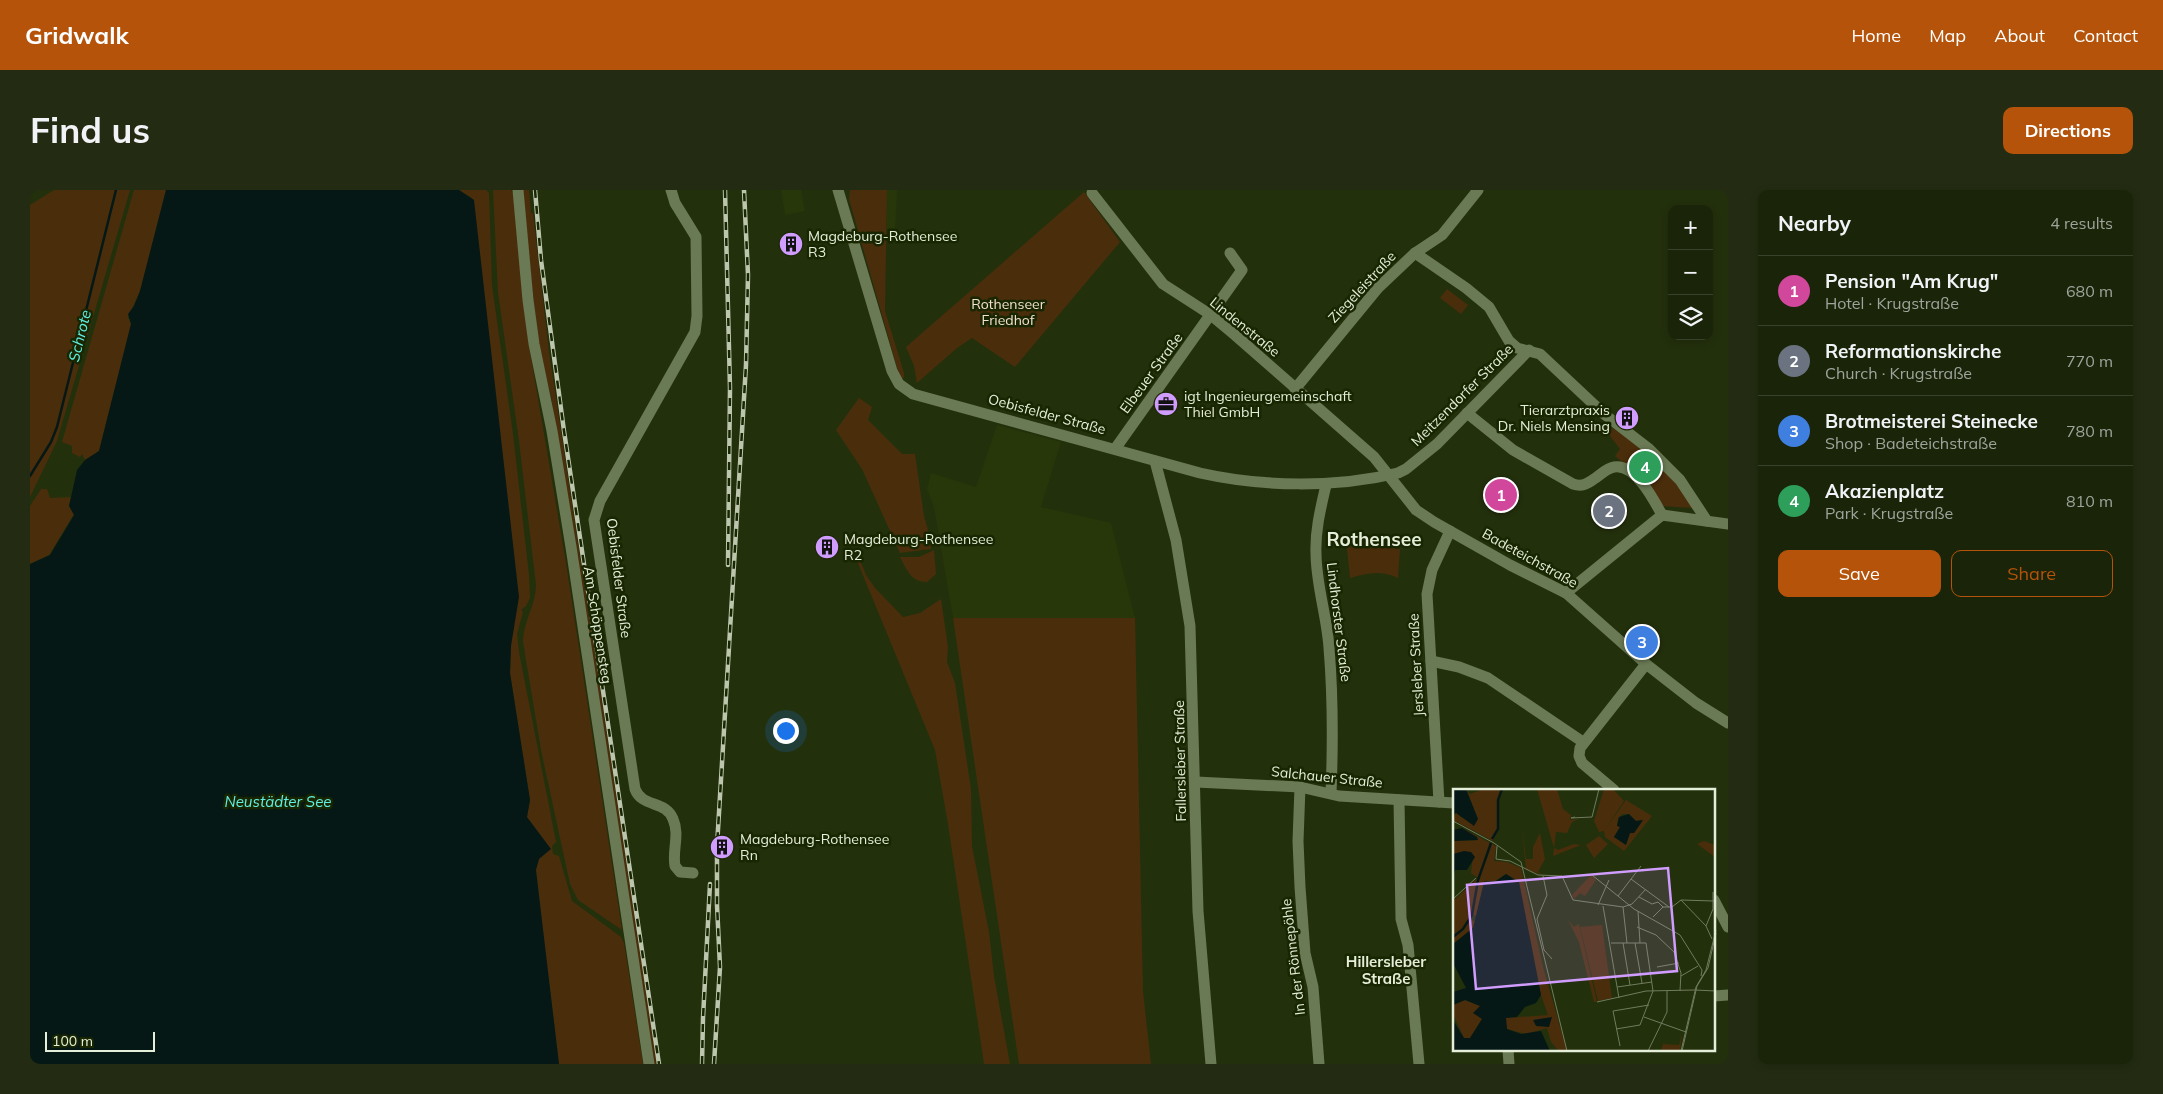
<!DOCTYPE html>
<html lang="en">
<head>
<meta charset="utf-8">
<style>
	:root { --surface:#1a2409; --page:#232c12; --text:#f1f3f6; --muted:#9fa49c; --line:#38412a; --accent:#b45309 }
	body { margin:0; font-family:Mulish,sans-serif; background:var(--page); color:var(--text) }
	.controls { position:absolute; right:15px; top:15px; display:grid; overflow:hidden; border-radius:10px; box-shadow:0 2px 8px #0003 }
	.controls button { width:45px; height:45px; display:grid; place-items:center; padding:0; border:0; border-bottom:1px solid var(--line); background:var(--surface); color:var(--text); font:25px sans-serif }
	.scale { position:absolute; left:15px; bottom:12px; width:110px; box-sizing:border-box; padding-left:5px; border:2px solid #e4eed8; border-top:0; font-size:14px; line-height:18px; white-space:nowrap; color:#e4eed8; -webkit-text-stroke:4px #192602; paint-order:stroke }
	.you { position:absolute; left:755px; top:540px; width:18px; height:18px; margin:-12px; border:4px solid #fff; border-radius:50%; background:#1a73e8; box-shadow:0 0 0 8px #1a73e833 }
	.badge { display:grid; place-items:center; width:32px; height:32px; border-radius:50%; background:var(--accent); color:#fff; font-size:16px; font-weight:700 }
	.pin { position:absolute; translate:-50% -50%; border:2px solid #fff; box-shadow:0 1px 5px #0006 }
	.list { margin:0; padding:0; list-style:none }
	h2 { display:flex; justify-content:space-between; align-items:center; height:65px; margin:0; padding:0 20px; font-size:21px }
	h2 small { font-size:16px; font-weight:400; color:var(--muted) }
	.list li { display:grid; grid-template-columns:32px 1fr auto; gap:15px; align-items:center; box-sizing:border-box; height:70px; padding:0 20px; border-top:1px solid var(--line) }
	.list b { display:block; font-size:19px; white-space:nowrap }
	.list p { margin:0; font-size:16px; white-space:nowrap; color:var(--muted) }
	.list em { font-size:16px; font-style:normal; color:var(--muted) }
	.actions { display:flex; gap:10px; padding:15px 20px }
	.actions a { flex:1; padding:11px 0; border:1px solid var(--accent); border-radius:10px; text-align:center; font-size:18px; color:var(--accent) }
	.actions .main { background:var(--accent); color:#fff }
	.icon { flex:none; width:28px; height:28px; fill:none; stroke:currentColor; stroke-width:2; stroke-linecap:round; stroke-linejoin:round }
	.map { position:relative; flex:none; width:1698px; height:874px; overflow:hidden; border-radius:10px }
	header { display:flex; align-items:center; gap:30px; box-sizing:border-box; height:70px; padding:0 25px; background:var(--accent); color:#fff }
	header strong { font-size:24px }
	nav { display:flex; gap:28px; margin-inline-start:auto; font-size:18px }
	.intro { display:flex; align-items:center; justify-content:space-between; box-sizing:border-box; height:120px; padding:0 30px }
	h1 { margin:0; font-size:35px }
	.button { padding:12px 22px; border-radius:10px; background:var(--accent); color:#fff; font-size:18px; font-weight:700 }
	main { display:flex; gap:30px; padding:0 30px }
	aside { flex:1; background:var(--surface); border-radius:10px; box-shadow:0 2px 8px #0003 }
	.map>svg:first-child { display:block }
	.built { fill:#27370a }
	.green { fill:#4a2e0b }
	.water { fill:#061816 }
	.lines { fill:none; stroke-linecap:round; stroke-linejoin:round }
	.stream { stroke:#061816; stroke-width:2.5 }
	.minor { stroke:#6a7a54; stroke-width:11 }
	.rail-casing { stroke:#bbc6ad; stroke-width:4.5 }
	.rail { stroke:#192602; stroke-width:2.5; stroke-dasharray:8; stroke-linecap:butt }
	.labels { text-anchor:middle; stroke-width:5; stroke-linejoin:round; paint-order:stroke }
	.poi-label { font-size:14px; fill:#e4eed8; stroke:#192602; text-anchor:start }
	.street-label { font-size:14px; fill:#e4eed8; stroke:#192602 }
	.park-label { font-size:14px; fill:#f3e1cf; stroke:#192602 }
	.water-label { font-size:15px; font-style:italic; fill:#60efe3; stroke:#192602 }
	.neighbourhood-label { font-size:15px; font-weight:bold; fill:#e4eed8; stroke:#192602 }
	.district-label { font-size:19px; font-weight:bold; fill:#e4eed8; stroke:#192602 }
	.inset-river { fill:none; stroke:#061816; stroke-width:2.5 }
	.inset-road { fill:none; stroke:#707c5e; stroke-width:1 }
	.view { fill:#d09dff; fill-opacity:0.15; stroke:#d09dff; stroke-width:2.5 }
	.inset-edge { fill:none; stroke:#e4eed8; stroke-width:2.5 }
</style>
</head>
<body>
<header>
<strong>Gridwalk</strong>
<nav><a>Home</a><a>Map</a><a>About</a><a>Contact</a></nav>
</header>
<div class="intro"><h1>Find us</h1><a class="button">Directions</a></div>
<main>
<div class="map">
<svg width="1698" height="874" viewBox="0 0 1698 874">
	<rect width="100%" height="100%" fill="#23300c"/>
	<!-- built -->
	<g class="built">
		<polygon points="751,0 771,0 775,21 755,25"/>
		<polygon points="857,0 867,0 865,40 857,39"/>
		<polygon points="967,235 1031,252 1011,317 1081,333 1105,428 923,428 904,317 897,299 901,283 946,297"/>
	</g>
	<!-- green -->
	<g class="green">
		<polygon points="24,0 100,0 27,251 0,307 0,15"/>
		<polygon points="104,0 136,0 110,101 98,127 101,134 69,261 55,270 52,264 50,267 42,263 42,256 32,252"/>
		<polygon points="429,0 456,0 459,3 462,96 483,244 499,385 500,408 496,416 491,420 493,422 487,444 489,462 526,652 522,656 523,664 529,666 542,711 591,747 594,753 613,874 529,874 505,680 509,669 497,627 500,610 480,483 481,456 442,8"/>
		<path d="M463,0H481L484,5L498,150L536,373L592,740L548,710L540,694L511,560L493,452C493,432 506,415 506,395L489,251L468,102Z"/>
		<polygon points="492,0 499,0 501,23 503,23 519,162 627,874 621,874 527,245 521,206 509,163"/>
		<polygon points="820,0 857,0 855,121 874,183 874,188 870,188 819,9"/>
		<polygon points="1054,2 1090,52 985,177 942,148 927,158 887,193 884,176 876,157"/>
		<polygon points="1417,99 1438,115 1431,124 1410,108"/>
		<polygon points="829,208 842,217 838,230 872,264 885,264 894,326 900,347 901,359 870,363 832,279 806,240"/>
		<polygon points="1581,237 1615,261 1644,288 1664,318 1631,316 1612,288 1585,266 1590,259 1577,242"/>
		<polygon points="11,299 17,299 20,308 41,307 39,316 44,324 19,365 0,374 0,316"/>
		<path d="M1323,352L1370,359L1368,388C1352,380 1337,383 1320,388L1317,359Z"/>
		<polygon points="826,360 836,385 845,398 873,427 890,423 911,409 918,457 917,472 925,493 941,599 942,656 959,742 964,786 980,874 954,874 918,634 905,560 823,361"/>
		<path d="M904,360L906,384L897,392C881,392 877,380 870,367H889Z"/>
		<polygon points="923,428 1105,428 1113,801 1121,874 989,874"/>
	</g>
	<!-- water -->
	<polygon class="water" points="136,0 429,0 444,10 489,407 481,456 480,483 500,610 497,627 521,659 509,669 506,680 529,874 0,874 0,374 20,365 44,325 39,316 47,280 55,270 69,261 101,134 98,124 104,116 110,101"/>
	<g class="lines">
		<!-- stream -->
		<polyline class="stream" points="0,286 21,252 27,237 86,0"/>
		<!-- minor -->
		<g class="minor">
			<polyline points="488,0 498,110 504,154 522,241 541,357 619,874"/>
			<path d="M641,0L645,13L666,47L667,126L665,142L570,311L564,330L605,599C612,618 636,610 643,629C650,645 642,660 645,676L650,682L663,683"/>
			<path d="M808,0L862,181L869,194L883,204L1170,283C1232,297 1306,298 1368,283L1376,279L1407,254L1499,160"/>
			<polyline points="1062,3 1133,94 1181,125 1205,145 1344,267 1386,320 1404,332 1480,375 1536,403 1616,474 1666,513 1698,533"/>
			<polyline points="1385,63 1436,98 1459,117 1479,151 1487,158 1510,164 1574,224 1618,258 1650,290 1677,331"/>
			<polyline points="1265,199 1348,98 1385,63 1412,45 1448,0"/>
			<path d="M1437,223L1483,260L1543,294C1552,297 1557,294 1564,289C1570,285 1577,278 1584,277C1605,273 1624,310 1632,325"/>
			<polyline points="1085,259 1212,80 1200,63"/>
			<polyline points="1125,271 1146,350 1160,436 1168,721 1181,874"/>
			<path d="M1296,295C1291,317 1285,340 1286,363C1286,395 1297,426 1299,458C1303,506 1303,554 1301,603"/>
			<polyline points="1536,403 1632,325 1698,334"/>
			<polyline points="1401,471 1429,477 1458,488 1553,552"/>
			<polyline points="1166,592 1270,597 1309,606 1424,613"/>
			<polyline points="1270,597 1268,651 1270,697 1275,763 1283,797 1289,874"/>
			<polyline points="1584,600 1552,573 1549,566 1550,558 1616,474"/>
			<polyline points="1369,610 1371,729 1378,755 1389,874"/>
			<polyline points="1409,612 1397,404 1402,380 1420,341"/>
			<polyline points="1684,710 1698,737"/>
			<polyline points="1684,806 1698,805"/>
			<polyline points="1478,860 1479,874"/>
		</g>
		<!-- rail casing -->
		<g class="rail-casing">
			<g id="rail">
				<polyline points="505,0 511,70 534,241 629,874"/>
				<polyline points="695,0 700,198 698,375"/>
				<polyline points="672,874 673,828 680,694"/>
				<polyline points="684,874 690,777 687,715 687,656 716,175 718,85 714,0"/>
			</g>
		</g>
		<!-- rail -->
		<use href="#rail" class="rail"/>
	</g>
	<!-- icons -->
	<defs>
		<g id="building-disc" transform="scale(1.25)"><circle r="9.5" fill="#d09dff" stroke="#192602"/><path d="M-4-6H4V6H1V3H-1V6H-4ZM-2.5-4.3h1.7v1.8h-1.7ZM.8-4.3h1.7v1.8H.8ZM-2.5-1h1.7V.8h-1.7ZM.8-1h1.7V.8H.8Z" fill="#111"/></g>
		<g id="office-disc" transform="scale(1.25)"><circle r="9.5" fill="#d09dff" stroke="#192602"/><path d="M-6-3h4V-5.5h4V-3h4V5H-6ZM-1-4.5V-3h2v-1.5ZM-6 0V1H6V0Z" fill="#111"/></g>
	</defs>
	<g fill-rule="evenodd">
		<use href="#building-disc" x="761" y="54"/>
		<use href="#office-disc" x="1136" y="214"/>
		<use href="#building-disc" x="1597" y="228"/>
		<use href="#building-disc" x="797" y="357"/>
		<use href="#building-disc" x="692" y="657"/>
	</g>
	<g class="labels">
		<!-- poi labels -->
		<g class="poi-label">
			<text x="778" y="51">Magdeburg-Rothensee<tspan x="778" dy="16">R3</tspan></text>
			<text x="1154" y="211">igt Ingenieurgemeinschaft<tspan x="1154" dy="16">Thiel GmbH</tspan></text>
			<text x="1580" y="225" text-anchor="end">Tierarztpraxis<tspan x="1580" dy="16">Dr. Niels Mensing</tspan></text>
			<text x="814" y="354">Magdeburg-Rothensee<tspan x="814" dy="16">R2</tspan></text>
			<text x="710" y="654">Magdeburg-Rothensee<tspan x="710" dy="16">Rn</tspan></text>
		</g>
		<!-- street labels -->
		<g class="street-label">
			<text transform="translate(1332 97) rotate(-47)" y="5">Ziegeleistraße</text>
			<text transform="translate(1215 137) rotate(39)" y="5">Lindenstraße</text>
			<text transform="translate(1121 183) rotate(-54)" y="5">Elbeuer Straße</text>
			<text transform="translate(1432 205) rotate(-45)" y="5">Meitzendorfer Straße</text>
			<text transform="translate(1017 224) rotate(15)" y="5">Oebisfelder Straße</text>
			<text transform="translate(1500 368) rotate(29)" y="5">Badeteichstraße</text>
			<text transform="translate(589 388) rotate(83)" y="5">Oebisfelder Straße</text>
			<text transform="translate(1309 432) rotate(83)" y="5">Lindhorster Straße</text>
			<text transform="translate(568 435) rotate(81)" y="5">Am Schöppensteg</text>
			<text transform="translate(1386 475) rotate(-93)" y="5">Jersleber Straße</text>
			<text transform="translate(1150 571) rotate(-91)" y="5">Fallersleber Straße</text>
			<text transform="translate(1297 587) rotate(6)" y="5">Salchauer Straße</text>
			<text transform="translate(1263 767) rotate(-97)" y="5">In der Rönnepöhle</text>
		</g>
		<!-- park labels -->
		<g class="park-label">
			<text x="978" y="119">Rothenseer<tspan x="978" dy="16">Friedhof</tspan></text>
		</g>
		<!-- water labels -->
		<g class="water-label">
			<text transform="translate(50 146) rotate(-76)" y="5">Schrote</text>
			<text x="248" y="617">Neustädter See</text>
		</g>
		<!-- neighbourhood labels -->
		<g class="neighbourhood-label">
			<text x="1356" y="777">Hillersleber<tspan x="1356" dy="17">Straße</tspan></text>
		</g>
		<!-- district labels -->
		<g class="district-label">
			<text x="1344" y="356">Rothensee</text>
		</g>
	</g>
	<!-- overview -->
	<g transform="translate(1423 599)">
		<rect width="262" height="262" fill="#23300c"/>
		<path d="M13,0L17,5L31,0H50L46,11V39L40,52L0,31L3,23L8,28L25,30ZM84,0H104L110,20L118,26L117,31L126,30L119,33L114,44L103,43L101,59L105,61L121,55L128,56L100,67L101,59ZM151,0H160L171,12L151,42L173,11L199,27L171,62L152,48L151,42L146,43L141,32ZM169,25H176L183,32L190,31L181,44H177L173,56L161,48L167,38L164,36L165,30ZM9,39L43,57L41,72L54,73L68,79L90,178L114,262H106L98,253L94,239L73,245L54,240L52,229L95,226L88,206L66,93L53,85L42,92H31L24,127L19,126L17,131L22,132L20,139L0,155V112L25,89L18,84L20,65H0V52L25,51ZM69,39L73,70H80V58L87,44L92,70L85,83L92,87L73,80ZM146,47L155,55L141,69L133,56ZM251,52L262,56V68L244,55ZM138,86L143,91L132,107L127,104L121,110L119,106ZM115,131L121,138L126,135L144,213H141L126,153ZM149,136L159,209L145,212L127,138ZM12,211L27,217L20,225H26L29,230L17,249H11L0,225V216ZM229,244L227,262H208L210,255L226,256Z" fill="#4a2e0b" fill-rule="evenodd"/>
		<path d="M0,0H13L25,30L21,37L3,24L0,26ZM176,25L183,32L190,31L181,44H177L173,56L161,48L167,38L164,37L166,28ZM9,39L24,48L25,51L0,52V41ZM11,62L18,63L22,68L14,81H2L0,89V65ZM53,85L66,93L88,206L83,214L72,218L64,228L53,229L54,240L68,245L88,242L97,262H0V231L11,249H17L29,230L20,224L27,217L12,211L0,216V203L13,199L0,174V155L20,139L31,93L43,92ZM99,228L96,238L83,237L80,231Z" fill="#061816"/>
		<path class="inset-river" d="M39,50L45,40V11L49,0M0,148L10,140L19,126L25,91L38,54"/>
		<path class="inset-road" d="M122,28L118,29L139,28L146,0M0,32L41,54L68,73L114,262M44,57L43,70L57,72L85,86L109,87L120,111L170,118L179,115L193,100M139,86L181,120L227,146L249,181L248,187M90,87L94,106L84,130L91,161L99,170M178,90L216,118M165,107L188,77M186,108L199,115L205,113L210,118M0,110L23,89M228,111L253,137L259,150M228,111L261,112M145,116L156,91M150,117L166,209M170,118L174,154M185,122L187,154M200,128L210,118H219L228,111M253,137L260,120V103M184,138L203,146L221,163L228,184L227,202M158,154H193L200,202L187,236L163,240M170,154L177,196M182,154L189,194M204,178L226,174M228,187L245,177M164,198L199,193M242,201L263,202M144,213L193,202L242,201M191,228L233,243M167,257L160,222L196,216M195,262L214,223V202M228,262L243,198L253,181L263,141M229,262L244,197L255,179L263,144"/>
		<path class="view" d="M215,79L224,182L23,200L14,96Z"/>
		<rect width="262" height="262" class="inset-edge"/>
	</g>
</svg>
<div class="controls">
<button>+</button>
<button>−</button>
<button><svg class="icon" aria-label="layers" viewBox="0 0 24 24"><path d="M12 4l9 5-9 5-9-5zM3 14l9 5 9-5"/></svg></button>
</div>
<div class="scale">100 m</div>
<div class="you"></div>
<div class="pin badge" style="left:1471px;top:305px;background:#d1479c">1</div>
<div class="pin badge" style="left:1579px;top:321px;background:#6b7280">2</div>
<div class="pin badge" style="left:1612px;top:452px;background:#3f7fe0">3</div>
<div class="pin badge" style="left:1615px;top:277px;background:#2e9e5b">4</div>
</div>
<aside>
<h2>Nearby<small>4 results</small></h2>
<ul class="list">
<li><span class="badge" style="background:#d1479c">1</span><div><b>Pension &quot;Am Krug&quot;</b><p>Hotel · Krugstraße</p></div><em>680 m</em></li>
<li><span class="badge" style="background:#6b7280">2</span><div><b>Reformationskirche</b><p>Church · Krugstraße</p></div><em>770 m</em></li>
<li><span class="badge" style="background:#3f7fe0">3</span><div><b>Brotmeisterei Steinecke</b><p>Shop · Badeteichstraße</p></div><em>780 m</em></li>
<li><span class="badge" style="background:#2e9e5b">4</span><div><b>Akazienplatz</b><p>Park · Krugstraße</p></div><em>810 m</em></li>
</ul>
<div class="actions"><a class="main">Save</a><a>Share</a></div>
</aside>
</main>
</body>
</html>
